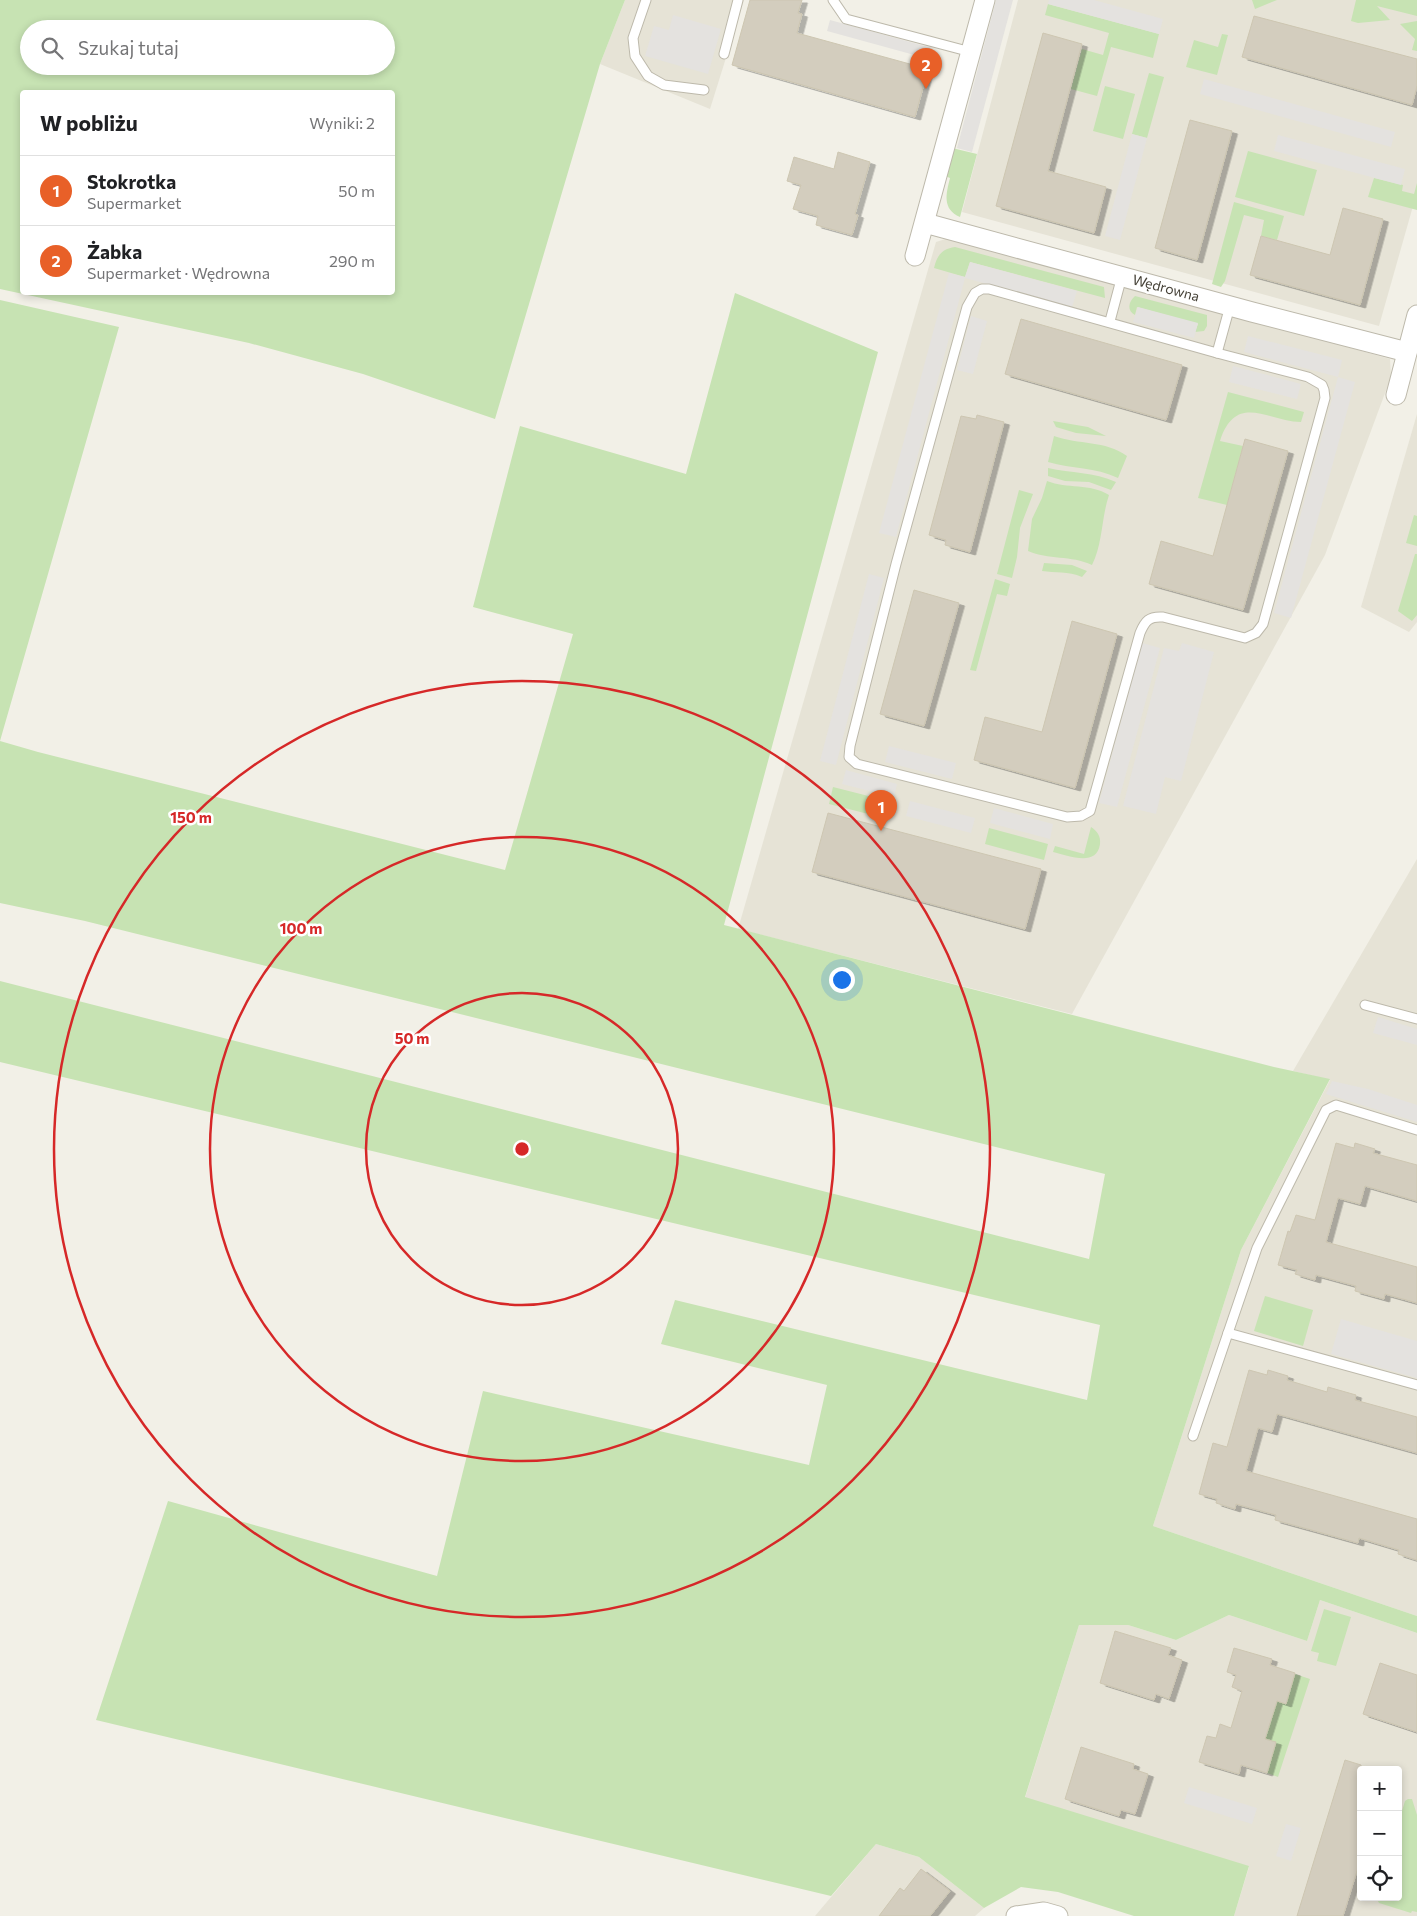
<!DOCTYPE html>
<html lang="pl">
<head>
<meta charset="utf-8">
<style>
	:root { --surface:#fff; --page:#f2f2f2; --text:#202124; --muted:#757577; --line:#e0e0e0; --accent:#e86028 }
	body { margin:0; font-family:Commissioner,sans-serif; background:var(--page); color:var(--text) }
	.controls { position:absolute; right:15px; bottom:15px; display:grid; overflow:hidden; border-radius:5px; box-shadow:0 2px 8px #0003 }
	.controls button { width:45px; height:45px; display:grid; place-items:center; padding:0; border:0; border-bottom:1px solid var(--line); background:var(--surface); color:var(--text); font:25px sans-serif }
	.you { position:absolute; left:841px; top:979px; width:18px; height:18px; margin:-12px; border:4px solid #fff; border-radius:50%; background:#1a73e8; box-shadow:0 0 0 8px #1a73e833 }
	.badge { display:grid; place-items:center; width:32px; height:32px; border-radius:50%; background:var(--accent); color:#fff; font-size:16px; font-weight:700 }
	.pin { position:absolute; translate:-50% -41px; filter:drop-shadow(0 1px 2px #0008) }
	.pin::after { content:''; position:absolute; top:26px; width:18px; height:15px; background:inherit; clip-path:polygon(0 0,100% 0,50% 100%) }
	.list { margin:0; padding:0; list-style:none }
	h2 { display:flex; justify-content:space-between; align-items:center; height:65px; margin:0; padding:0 20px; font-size:21px }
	h2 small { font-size:16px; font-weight:400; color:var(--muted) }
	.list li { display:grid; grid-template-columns:32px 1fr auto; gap:15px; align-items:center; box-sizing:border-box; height:70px; padding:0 20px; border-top:1px solid var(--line) }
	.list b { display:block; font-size:19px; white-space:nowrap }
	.list p { margin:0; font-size:16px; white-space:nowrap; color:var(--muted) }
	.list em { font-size:16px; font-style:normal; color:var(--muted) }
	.icon { flex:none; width:28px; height:28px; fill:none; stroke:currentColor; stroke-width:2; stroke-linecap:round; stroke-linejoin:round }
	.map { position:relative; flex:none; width:1417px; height:1916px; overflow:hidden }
	.search { position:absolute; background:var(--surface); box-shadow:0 2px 8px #0003; left:20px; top:20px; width:375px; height:55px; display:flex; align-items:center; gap:12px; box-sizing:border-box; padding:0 18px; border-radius:28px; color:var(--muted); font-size:19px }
	.panel { position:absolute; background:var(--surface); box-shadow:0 2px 8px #0003; left:20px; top:90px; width:375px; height:205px; border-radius:5px }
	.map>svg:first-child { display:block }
	.residential { fill:#e6e3d6; fill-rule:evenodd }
	.green { fill:#c7e3b3; fill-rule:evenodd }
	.parking { fill:#e4e2df }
	.building { fill:#d3cdbe; stroke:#cdc6b1; filter:url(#shadow) }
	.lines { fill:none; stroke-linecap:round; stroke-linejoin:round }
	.service-casing { stroke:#bdb9ab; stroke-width:11 }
	.minor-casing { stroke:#bdb9ab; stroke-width:21 }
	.service { stroke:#fff; stroke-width:9 }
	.minor { stroke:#fff; stroke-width:19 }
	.ring { fill:none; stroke:#d62828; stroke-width:2.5 }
	.labels { text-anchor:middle; stroke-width:5; stroke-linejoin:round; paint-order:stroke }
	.street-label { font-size:14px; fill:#454137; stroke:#fff }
	.centre { fill:#d62828; stroke:#fff; stroke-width:2.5 }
	.ring-label { font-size:15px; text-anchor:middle; font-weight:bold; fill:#d62828; stroke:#fff; stroke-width:5; stroke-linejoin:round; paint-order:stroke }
</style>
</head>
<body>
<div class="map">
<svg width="1417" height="1916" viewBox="0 0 1417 1916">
	<defs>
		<filter id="shadow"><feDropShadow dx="5.5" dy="3" stdDeviation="0" flood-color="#0004"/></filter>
	</defs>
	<rect width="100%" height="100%" fill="#f2f0e7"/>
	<!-- residential -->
	<g class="residential">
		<polygon points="625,0 744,0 710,109 600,64"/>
		<polygon points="1018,0 1417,0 1417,192 1379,326 962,212"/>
		<polygon points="952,237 1390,359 1391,377 1325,555 1072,1014 738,929 936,242"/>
		<polygon points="1417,414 1417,622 1409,632 1361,607"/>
		<polygon points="1417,859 1417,1616 1153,1526 1241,1250 1330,1080 1293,1071"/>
		<path d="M1320,1600L1417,1633V1916H1234L1249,1867L1025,1798L1079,1625H1128L1176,1640L1229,1615L1307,1641ZM1361,1770H1398V1897H1361Z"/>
		<polygon points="876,1844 919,1857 984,1908 975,1916 815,1916"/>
	</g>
	<!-- green -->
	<g class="green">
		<path d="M0,0H625L600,64L495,419L363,374L249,343L0,289ZM29,29H386V66H29ZM22,92H392V292H22Z"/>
		<polygon points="1252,0 1277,0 1255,9"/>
		<polygon points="1356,0 1417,0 1417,16 1377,6 1390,20 1358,23 1351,21"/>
		<polygon points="1048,4 1159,34 1153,58 1111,47 1097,96 1071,89 1082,49 1103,55 1109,33 1045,15"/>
		<polygon points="1417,21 1417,51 1412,50 1415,39 1400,24"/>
		<polygon points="1222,34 1228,35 1217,75 1186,67 1194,40 1218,47"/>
		<polygon points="1149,73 1164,77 1147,138 1132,134"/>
		<polygon points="1105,86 1135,94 1123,139 1093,131"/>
		<path d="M952,148L977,154L960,217C942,209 946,194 950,178L945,176Z"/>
		<polygon points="1248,151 1317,170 1304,216 1235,197"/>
		<polygon points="1374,178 1403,185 1402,191 1414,194 1417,183 1417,210 1368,197"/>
		<polygon points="1234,202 1284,216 1277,240 1261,236 1264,220 1244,215 1225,281 1221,287 1212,284"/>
		<path d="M955,247L1104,287L1105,298L970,262L965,277L934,268C937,255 942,249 955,247Z"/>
		<polygon points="735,293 878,352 724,925 1274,1067 1330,1079 1241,1250 1153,1526 1417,1616 1417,1633 1320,1600 1307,1641 1229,1615 1176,1640 1128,1625 1079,1625 1025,1797 1249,1866 1234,1916 1134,1916 1058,1892 1021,1887 984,1908 919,1857 876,1844 831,1896 96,1720 168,1501 437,1576 483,1391 809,1465 827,1385 661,1344 675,1300 1087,1400 1100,1325 0,1062 0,981 1089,1259 1105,1174 85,921 0,903 0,300 119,327 0,741 38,752 505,870 573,634 473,607 520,426 686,474"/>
		<path d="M1135,296L1207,315V326L1204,331L1195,332L1198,324L1137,307L1135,315C1127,311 1128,302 1135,296Z"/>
		<path d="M1228,392L1304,412L1301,422C1269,422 1236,391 1220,441L1243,446L1227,505L1198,498Z"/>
		<polygon points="1053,421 1088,427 1106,436 1076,433 1056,427"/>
		<path d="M1054,436C1079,445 1105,440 1127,456L1118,478C1095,467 1072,469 1048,462Z"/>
		<path d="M1048,468C1071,473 1094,472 1116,482L1111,490L1089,482L1065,481L1048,476Z"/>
		<path d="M1047,481C1067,489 1090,483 1109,495C1101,519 1103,543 1092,565C1071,555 1048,560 1028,551L1032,519L1042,498Z"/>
		<polygon points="1019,490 1033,494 1020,528 1017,557 1012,578 997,574"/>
		<polygon points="1414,515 1417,516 1417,546 1406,543"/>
		<polygon points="1415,554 1417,554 1417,615 1412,621 1398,611"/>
		<path d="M1044,563L1072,565L1087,571L1082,577C1068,571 1055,573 1042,571Z"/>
		<polygon points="995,579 1010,584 1007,596 997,594 976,671 970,670"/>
		<polygon points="833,787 892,802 888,819 829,804"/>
		<path d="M1091,827C1097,831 1101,836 1100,844C1097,868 1067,855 1053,852L1055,846L1084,854Z"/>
		<polygon points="989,828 1048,844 1044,860 985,844"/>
		<polygon points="1265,1296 1313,1310 1303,1346 1254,1331"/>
		<polygon points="1324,1609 1351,1617 1336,1666 1317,1661 1319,1653 1311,1651"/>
		<polygon points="1295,1674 1310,1679 1278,1777 1267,1773 1276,1743 1265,1739 1277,1701 1286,1703"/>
		<polygon points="1408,1799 1412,1799 1417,1815 1417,1912 1412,1911 1411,1913 1379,1903 1376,1897 1398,1897 1398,1824 1405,1801"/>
	</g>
	<!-- parking -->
	<g class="parking">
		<polygon points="996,0 1013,0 972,152 957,148"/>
		<polygon points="1049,0 1094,0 1163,19 1159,34 1048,4"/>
		<polygon points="673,15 721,29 708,74 645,56 654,26 669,30"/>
		<polygon points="830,20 932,48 929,59 827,31"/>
		<polygon points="1204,79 1395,132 1391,147 1200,94"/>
		<polygon points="1132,134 1147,138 1120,240 1105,236"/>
		<polygon points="1278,135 1405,169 1401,185 1274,151"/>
		<polygon points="970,262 1077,291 1072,307 965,278 896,537 879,533 949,273 965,277"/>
		<polygon points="1138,307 1198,323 1194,338 1133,322"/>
		<polygon points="971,316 987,321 973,374 957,370"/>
		<polygon points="1248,336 1342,360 1338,377 1355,382 1291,618 1274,613 1338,377 1244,352"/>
		<polygon points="1233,366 1301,384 1297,399 1229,382"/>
		<polygon points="869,574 884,578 836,765 820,761"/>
		<polygon points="1142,643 1160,648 1117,807 1099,803"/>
		<polygon points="1182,643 1214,652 1181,781 1165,777 1156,814 1123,806 1164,648 1179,651"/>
		<polygon points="889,746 956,763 952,779 885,762"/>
		<polygon points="846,770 897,784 894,797 842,784"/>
		<polygon points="910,801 975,818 971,833 906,816"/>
		<polygon points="994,808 1053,824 1050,839 990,823"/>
		<polygon points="1378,1017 1417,1029 1417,1045 1373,1033"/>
		<polygon points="1332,1081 1368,1089 1417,1105 1417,1122 1326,1094"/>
		<polygon points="1341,1319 1417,1341 1417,1378 1331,1354"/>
		<polygon points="1189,1787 1257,1808 1252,1824 1184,1803"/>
		<polygon points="1286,1824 1301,1828 1291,1861 1276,1856"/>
	</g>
	<!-- building -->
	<g class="building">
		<polygon points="750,0 802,0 798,13 802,14 797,33 928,69 915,117 732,65"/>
		<polygon points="1254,16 1417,59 1417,86 1412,105 1242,57"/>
		<polygon points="1043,33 1082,44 1048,171 1106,187 1094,233 996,206"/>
		<polygon points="1190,120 1232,131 1197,260 1155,248"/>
		<polygon points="838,152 870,162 855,214 858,215 852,235 816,225 818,216 793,209 801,185 787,181 794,157 834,169"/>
		<polygon points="1343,208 1383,219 1360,305 1250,275 1261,236 1330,255"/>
		<polygon points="1021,319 1182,365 1166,420 1005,374"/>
		<polygon points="977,415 1004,422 970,552 945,545 946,540 929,535 961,416 976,419"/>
		<polygon points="1245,439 1288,451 1243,610 1149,584 1161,541 1213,556"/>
		<polygon points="914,590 959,603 924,726 880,714"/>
		<polygon points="1072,621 1117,634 1075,788 974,760 985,717 1042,732"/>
		<polygon points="828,813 1041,869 1025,929 812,872"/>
		<polygon points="1336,1143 1354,1148 1355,1143 1375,1149 1373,1153 1417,1165 1417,1201 1365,1186 1360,1204 1338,1198 1326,1242 1417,1267 1417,1303 1385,1294 1384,1299 1355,1291 1356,1286 1316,1275 1315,1280 1295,1274 1297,1270 1278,1265 1288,1231 1290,1232 1296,1215 1315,1220"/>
		<polygon points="1249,1370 1267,1375 1268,1370 1288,1376 1287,1380 1327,1392 1328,1387 1356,1395 1355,1400 1417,1417 1417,1453 1277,1414 1272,1432 1258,1428 1246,1471 1417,1519 1417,1560 1398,1554 1399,1550 1359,1538 1358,1543 1315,1531 1275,1520 1276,1515 1236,1504 1235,1509 1216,1503 1217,1499 1199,1494 1213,1443 1227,1447"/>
		<polygon points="1115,1631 1171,1648 1168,1655 1182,1660 1169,1699 1156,1694 1154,1700 1100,1683"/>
		<polygon points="1234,1648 1272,1659 1270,1665 1295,1673 1286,1704 1277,1701 1265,1739 1276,1742 1267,1773 1241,1765 1239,1774 1199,1762 1207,1736 1216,1738 1220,1724 1231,1728 1242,1691 1232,1687 1236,1675 1227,1672"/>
		<polygon points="1380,1663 1417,1675 1417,1732 1363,1714"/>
		<polygon points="1081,1747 1134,1764 1133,1769 1148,1774 1135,1814 1121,1810 1119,1816 1065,1799"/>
		<polygon points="1345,1760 1361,1765 1361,1858 1343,1916 1297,1916"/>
		<polygon points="921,1869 950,1891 930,1916 879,1916 900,1888 904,1891"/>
	</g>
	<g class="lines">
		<!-- service casing -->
		<g class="service-casing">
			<g id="service">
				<polyline points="646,0 633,38 635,56 648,76 664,85 704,90"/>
				<polyline points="833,0 846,19 971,52"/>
				<polyline points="724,54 738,0"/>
				<path d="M982,289H989L1217,353L1308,377L1322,385L1324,390L1325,398L1263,624L1256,633L1245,638L1163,617C1149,616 1145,621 1140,633L1090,811L1081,816L1067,817L857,764L849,757L850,746L896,564L967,307L975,293Z"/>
				<polyline points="1110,321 1122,276"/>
				<polyline points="1217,353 1230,306"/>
				<polyline points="1365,1005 1417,1019"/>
				<polyline points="1228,1333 1257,1248 1326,1110 1336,1105 1417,1130"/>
				<polyline points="1193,1436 1228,1333 1417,1385"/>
			</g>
		</g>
		<!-- minor casing -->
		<g class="minor-casing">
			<g id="minor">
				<polyline points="925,223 1252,312 1407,352"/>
				<polyline points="915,256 985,0"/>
				<polyline points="1396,395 1417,315"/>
				<polyline points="1016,1916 1044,1912 1058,1916"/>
			</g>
		</g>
		<!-- service -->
		<use href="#service" class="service"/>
		<!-- minor -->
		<use href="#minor" class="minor"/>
	</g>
	<!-- distance rings -->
	<g class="ring">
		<circle cx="522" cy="1149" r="156"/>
		<circle cx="522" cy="1149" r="312"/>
		<circle cx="522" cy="1149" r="468"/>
	</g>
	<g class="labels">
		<!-- street labels -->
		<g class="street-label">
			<text transform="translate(1166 288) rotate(15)" y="5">Wędrowna</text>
		</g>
	</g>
	<circle cx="522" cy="1149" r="8" class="centre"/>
	<g class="ring-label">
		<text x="191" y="823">150 m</text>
		<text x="301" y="934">100 m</text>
		<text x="412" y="1044">50 m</text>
	</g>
</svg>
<div class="controls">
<button>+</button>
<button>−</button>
<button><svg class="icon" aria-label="locate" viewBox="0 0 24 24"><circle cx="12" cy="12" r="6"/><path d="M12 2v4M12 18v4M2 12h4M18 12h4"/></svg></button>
</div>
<div class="you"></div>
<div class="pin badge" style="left:881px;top:831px">1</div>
<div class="pin badge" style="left:926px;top:89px">2</div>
<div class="search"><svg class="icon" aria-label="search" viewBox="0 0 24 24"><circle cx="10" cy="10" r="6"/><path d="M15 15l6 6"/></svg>Szukaj tutaj</div>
<section class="panel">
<h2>W pobliżu<small>Wyniki: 2</small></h2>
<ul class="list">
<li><span class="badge">1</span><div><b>Stokrotka</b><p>Supermarket</p></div><em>50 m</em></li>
<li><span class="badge">2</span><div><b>Żabka</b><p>Supermarket · Wędrowna</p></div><em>290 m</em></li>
</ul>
</section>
</div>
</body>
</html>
